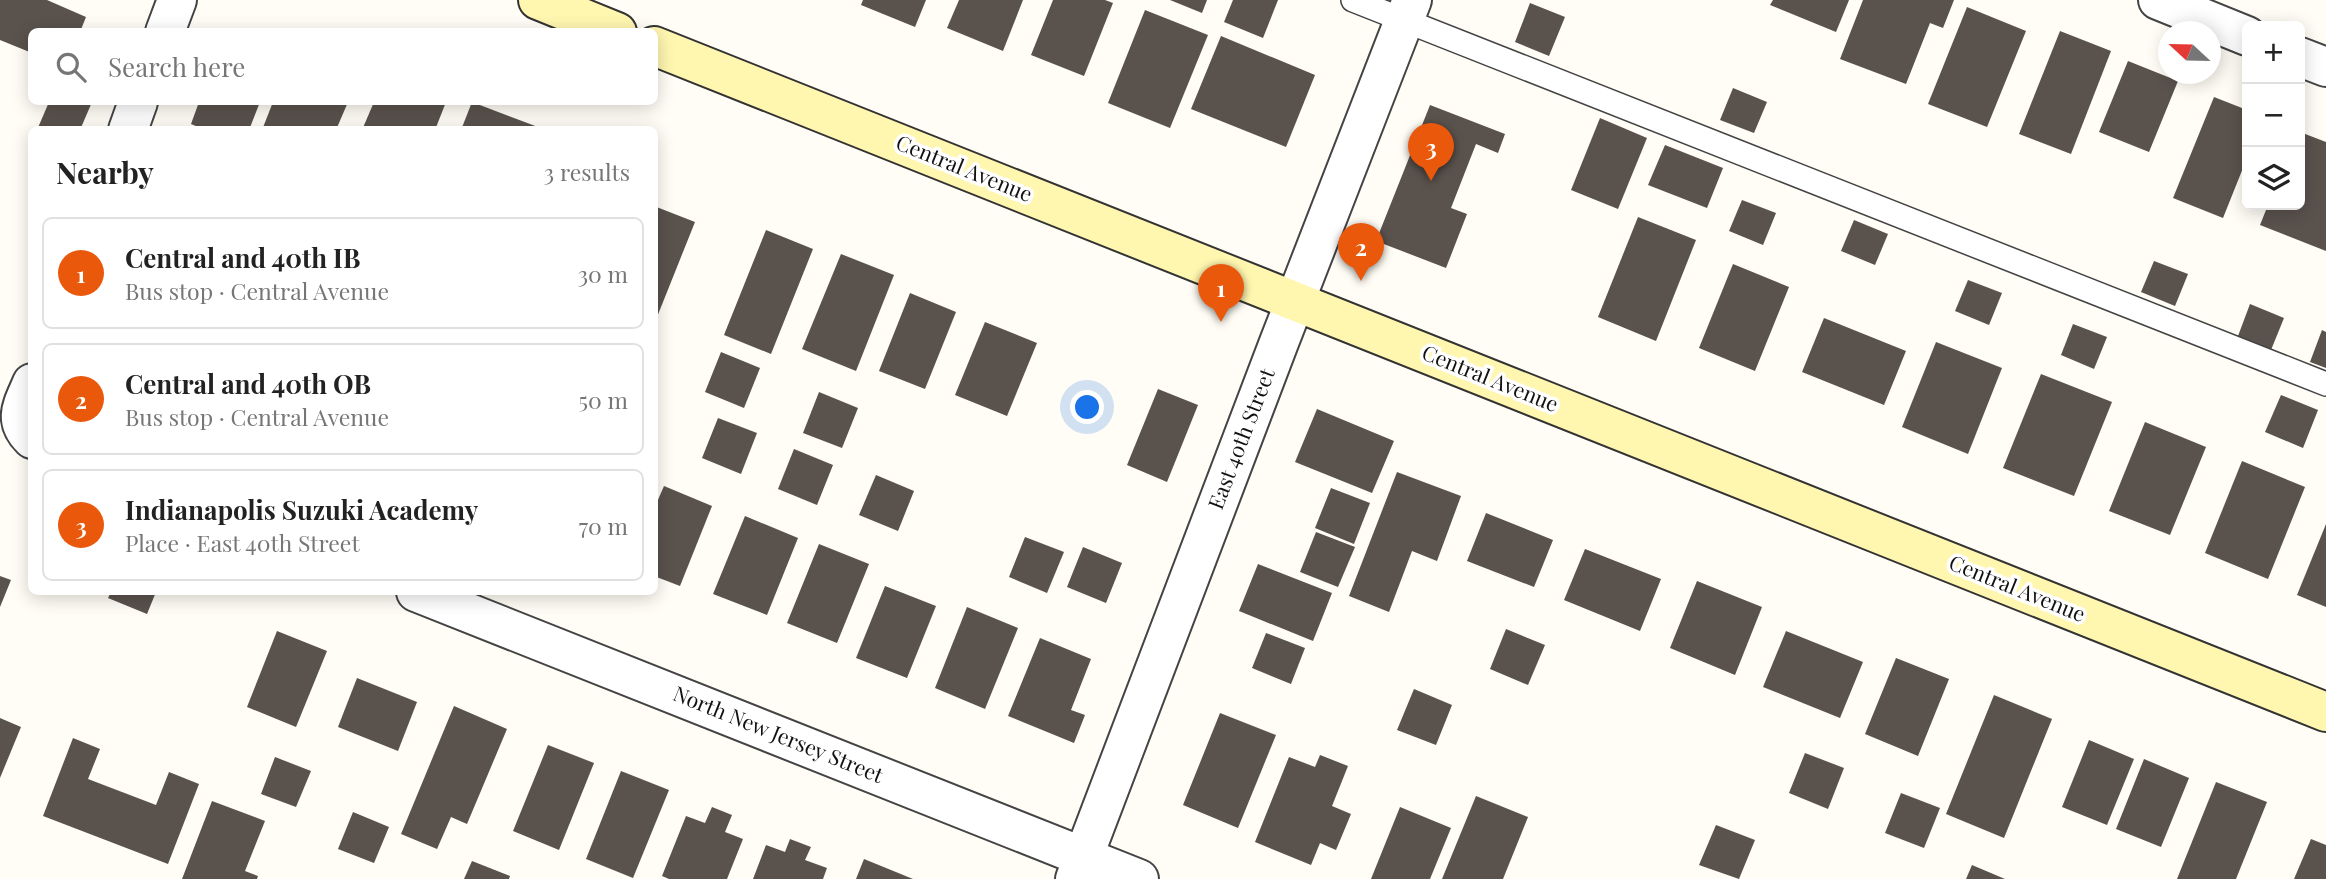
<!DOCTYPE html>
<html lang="en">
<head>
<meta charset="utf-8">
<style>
	:root { --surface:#fff; --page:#f6f6f6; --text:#222; --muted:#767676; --line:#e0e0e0; --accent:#ea580c }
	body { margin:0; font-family:"Playfair Display",serif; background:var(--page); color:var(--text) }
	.controls { position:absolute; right:21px; top:21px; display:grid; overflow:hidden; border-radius:10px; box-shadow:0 4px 18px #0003 }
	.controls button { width:63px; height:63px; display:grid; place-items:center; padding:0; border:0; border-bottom:2px solid var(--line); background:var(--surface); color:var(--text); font:35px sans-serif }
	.compass { position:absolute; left:2158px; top:21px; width:63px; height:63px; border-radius:50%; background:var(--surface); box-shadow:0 4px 18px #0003; rotate:292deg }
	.you { position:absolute; left:1088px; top:408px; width:24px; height:24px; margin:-18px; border:5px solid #fff; border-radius:50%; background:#1a73e8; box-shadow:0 0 0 10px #1a73e833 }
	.badge { display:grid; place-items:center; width:46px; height:46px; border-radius:50%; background:var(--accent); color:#fff; font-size:23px; font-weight:700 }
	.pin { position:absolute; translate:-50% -58px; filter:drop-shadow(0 2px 4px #0008) }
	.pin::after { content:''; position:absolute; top:37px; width:24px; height:21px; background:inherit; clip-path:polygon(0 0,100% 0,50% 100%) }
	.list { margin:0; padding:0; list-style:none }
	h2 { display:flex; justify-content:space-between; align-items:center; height:91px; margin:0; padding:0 28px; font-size:30px }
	h2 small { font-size:23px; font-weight:400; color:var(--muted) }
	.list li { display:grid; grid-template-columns:46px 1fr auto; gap:21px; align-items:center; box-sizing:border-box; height:112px; margin:0 14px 14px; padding:0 14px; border:2px solid var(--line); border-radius:10px }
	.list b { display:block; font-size:26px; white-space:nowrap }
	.list p { margin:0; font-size:23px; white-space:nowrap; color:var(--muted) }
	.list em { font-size:23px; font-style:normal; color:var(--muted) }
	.icon { flex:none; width:38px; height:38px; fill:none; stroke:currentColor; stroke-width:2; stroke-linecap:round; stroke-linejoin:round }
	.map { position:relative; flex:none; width:2326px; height:879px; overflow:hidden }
	.search { position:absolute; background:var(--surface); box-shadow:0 4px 18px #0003; left:28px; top:28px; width:630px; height:77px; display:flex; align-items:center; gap:18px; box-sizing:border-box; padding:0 24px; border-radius:10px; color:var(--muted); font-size:26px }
	.panel { position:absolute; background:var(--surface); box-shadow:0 4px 18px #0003; left:28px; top:126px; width:630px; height:469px; border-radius:10px }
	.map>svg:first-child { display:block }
	.building { fill:#5a524d }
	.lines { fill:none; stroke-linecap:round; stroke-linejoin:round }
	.service-casing { stroke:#444; stroke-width:26 }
	.minor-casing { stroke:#444; stroke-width:42 }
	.secondary-casing { stroke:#333; stroke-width:42 }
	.service { stroke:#fff; stroke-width:23 }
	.minor { stroke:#fff; stroke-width:38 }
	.secondary { stroke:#fff6b0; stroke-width:38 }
	.labels { text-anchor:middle; stroke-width:7; stroke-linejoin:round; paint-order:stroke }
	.street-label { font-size:21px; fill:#111; stroke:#fff }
</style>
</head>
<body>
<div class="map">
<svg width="2326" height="879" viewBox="0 0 2326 879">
	<rect width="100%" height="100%" fill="#fffdf5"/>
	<!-- building -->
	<g class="building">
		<polygon points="0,0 47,0 86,17 80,32 32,32 32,53 0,40"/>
		<polygon points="863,0 926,0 915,27 861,5"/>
		<polygon points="959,0 1023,0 1003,51 947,28"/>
		<polygon points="1053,0 1105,0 1113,3 1084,76 1031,55"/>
		<polygon points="1170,0 1207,0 1202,13"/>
		<polygon points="1233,0 1278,0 1263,38 1224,22"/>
		<polygon points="1773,0 1849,0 1836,32 1770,5"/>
		<polygon points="1863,0 1954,0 1943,28 1930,23 1906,84 1840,59"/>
		<polygon points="1530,3 1565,17 1549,56 1515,42"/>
		<polygon points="1967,7 2026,31 1987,127 1928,104"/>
		<polygon points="1145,10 1208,35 1170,128 1108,103"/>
		<polygon points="2060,31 2111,51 2071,154 2019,134"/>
		<polygon points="1221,36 1315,75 1286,147 1191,109"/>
		<polygon points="2128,61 2178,81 2149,152 2099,132"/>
		<polygon points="1733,88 1767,102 1754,133 1720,120"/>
		<polygon points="2214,97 2247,110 2247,158 2223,218 2173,198"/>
		<polygon points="49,102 92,102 80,130 37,130"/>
		<polygon points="199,102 260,102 249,130 205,130 191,124"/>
		<polygon points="273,102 348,102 336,130 262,130"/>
		<polygon points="374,102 446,102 435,130 362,130"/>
		<polygon points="472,102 538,127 536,130 461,130"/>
		<polygon points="1430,105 1505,134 1498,153 1476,144 1451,208 1467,214 1446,268 1376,241"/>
		<polygon points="1600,118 1647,138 1618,209 1571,190"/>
		<polygon points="2300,132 2326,142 2326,251 2260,225 2268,205 2300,205"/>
		<polygon points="1665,145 1723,168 1707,208 1648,185"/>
		<polygon points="1742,200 1776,213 1763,245 1729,231"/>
		<polygon points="654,206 695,222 655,322 654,322"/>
		<polygon points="1638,217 1696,240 1656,341 1598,317"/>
		<polygon points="1854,220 1888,234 1875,265 1841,251"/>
		<polygon points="766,230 813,249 771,354 724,335"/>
		<polygon points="841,254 894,275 856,371 802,349"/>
		<polygon points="2154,261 2188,274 2175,306 2141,292"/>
		<polygon points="1733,264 1789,287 1755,371 1699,348"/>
		<polygon points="1968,280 2002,293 1989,325 1955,311"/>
		<polygon points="910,293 956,312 925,389 879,371"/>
		<polygon points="2250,304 2284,318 2271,350 2238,336"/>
		<polygon points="1824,318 1906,351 1884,405 1802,372"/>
		<polygon points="985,322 1037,343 1007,416 955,395"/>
		<polygon points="2073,324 2107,337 2094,369 2061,355"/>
		<polygon points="2322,330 2326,332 2326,368 2310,362"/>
		<polygon points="1936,342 2002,368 1968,454 1902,427"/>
		<polygon points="721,352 760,368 744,408 705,392"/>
		<polygon points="2041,374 2112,402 2074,496 2003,468"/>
		<polygon points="1158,389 1198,405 1167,482 1127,465"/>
		<polygon points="819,392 858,408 842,448 803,433"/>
		<polygon points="2281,395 2318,410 2303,448 2265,432"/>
		<polygon points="1317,409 1394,441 1372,493 1295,462"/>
		<polygon points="718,418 757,433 741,474 702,458"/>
		<polygon points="2145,422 2206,447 2170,535 2109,511"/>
		<polygon points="794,449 833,465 817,505 778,489"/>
		<polygon points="2242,461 2305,487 2268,579 2205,553"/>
		<polygon points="1397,472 1461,496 1437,561 1412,551 1389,612 1349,596"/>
		<polygon points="876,475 914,491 898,531 859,515"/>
		<polygon points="664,486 712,506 680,586 654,576 654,509"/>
		<polygon points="1331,488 1370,503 1354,544 1315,528"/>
		<polygon points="1486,513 1553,540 1534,587 1467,561"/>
		<polygon points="745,516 798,538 767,615 713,594"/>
		<polygon points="2326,524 2326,607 2297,595"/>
		<polygon points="1316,532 1355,547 1338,587 1300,572"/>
		<polygon points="1025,537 1064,552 1047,593 1009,577"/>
		<polygon points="819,544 869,564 837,643 787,623"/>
		<polygon points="1083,547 1122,563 1106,603 1067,587"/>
		<polygon points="1585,549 1661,579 1640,631 1564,600"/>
		<polygon points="1258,564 1332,593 1313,641 1239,611"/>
		<polygon points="0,576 11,580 0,607"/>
		<polygon points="1697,581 1762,607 1735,675 1670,648"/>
		<polygon points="885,586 936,606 907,678 856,658"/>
		<polygon points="111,592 156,592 147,614 108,598"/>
		<polygon points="967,607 1018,628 985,709 935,688"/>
		<polygon points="1506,629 1545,645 1528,685 1490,669"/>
		<polygon points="277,631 327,651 296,727 247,707"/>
		<polygon points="1786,631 1863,662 1840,718 1763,687"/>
		<polygon points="1266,633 1305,648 1291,684 1252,668"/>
		<polygon points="1040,638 1091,659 1071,710 1085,715 1074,743 1008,716"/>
		<polygon points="1896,658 1949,679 1918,756 1865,734"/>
		<polygon points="357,678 417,702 398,751 338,727"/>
		<polygon points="1414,689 1452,705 1436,745 1397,730"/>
		<polygon points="1994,695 2052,719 2004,838 1946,814"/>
		<polygon points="454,706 507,729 467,824 451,817 437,849 401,834"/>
		<polygon points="1220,713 1276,735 1238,828 1183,805"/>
		<polygon points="0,718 21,727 0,778"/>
		<polygon points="73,738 100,749 88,779 156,805 169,772 199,784 168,864 43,816"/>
		<polygon points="2089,740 2134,759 2107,825 2062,807"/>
		<polygon points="548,745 594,763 559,850 513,831"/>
		<polygon points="1805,753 1844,768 1828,809 1789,793"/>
		<polygon points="1320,755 1348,766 1332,806 1351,814 1336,850 1320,843 1311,865 1255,842 1289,757 1315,767"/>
		<polygon points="275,757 311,771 296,807 261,794"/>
		<polygon points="2144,759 2189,778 2161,847 2116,829"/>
		<polygon points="621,771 669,790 633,878 586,859"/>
		<polygon points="2216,782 2267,802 2236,879 2177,879"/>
		<polygon points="1901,793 1940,808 1924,848 1885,833"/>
		<polygon points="1476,796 1528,817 1503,879 1442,879"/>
		<polygon points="212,801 265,821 245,871 258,876 257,879 182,879"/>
		<polygon points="712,807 732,815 725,832 743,839 727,879 669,879 662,876 686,816 705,823"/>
		<polygon points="1400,807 1451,828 1430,879 1371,879"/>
		<polygon points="353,812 389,827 374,863 338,849"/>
		<polygon points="1716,825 1755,840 1739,879 1699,865"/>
		<polygon points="790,839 811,847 805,860 827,868 823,879 753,879 766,845 785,852"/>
		<polygon points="2311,839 2326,845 2326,879 2294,879"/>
		<polygon points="864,859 913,879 856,879"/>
		<polygon points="472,861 510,876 509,879 464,879"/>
		<polygon points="1972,865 2005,879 1966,879"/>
	</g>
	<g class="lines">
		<!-- service casing -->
		<g class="service-casing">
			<polyline id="service" points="1353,0 2326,384"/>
		</g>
		<!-- minor casing -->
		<g class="minor-casing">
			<g id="minor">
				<polyline points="2158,0 2247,36"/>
				<polyline points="165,32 177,0"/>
				<polyline points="2300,57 2326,67"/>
				<polyline points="128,130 138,102"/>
				<path d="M32,383C23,405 12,419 32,439"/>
				<polyline points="416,592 1139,879"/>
				<polyline points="1075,879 1278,345 1412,0"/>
			</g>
		</g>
		<!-- secondary casing -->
		<g class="secondary-casing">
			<g id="secondary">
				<polyline points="538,0 617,32"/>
				<polyline points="654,46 2326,712"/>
			</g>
		</g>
		<!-- service -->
		<use href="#service" class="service"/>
		<!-- minor -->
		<use href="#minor" class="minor"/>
		<!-- secondary -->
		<use href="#secondary" class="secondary"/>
	</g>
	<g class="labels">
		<!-- street labels -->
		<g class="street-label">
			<text transform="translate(964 169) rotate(22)" y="7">Central Avenue</text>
			<text transform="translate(1490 379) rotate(22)" y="7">Central Avenue</text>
			<text transform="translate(1242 439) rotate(-69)" y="7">East 40th Street</text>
			<text transform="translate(2017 589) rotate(22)" y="7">Central Avenue</text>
			<text transform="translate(778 735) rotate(22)" y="7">North New Jersey Street</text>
		</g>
	</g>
</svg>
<div class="controls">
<button>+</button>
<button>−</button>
<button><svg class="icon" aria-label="layers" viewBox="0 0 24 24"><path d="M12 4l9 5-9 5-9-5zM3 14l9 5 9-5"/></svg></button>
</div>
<svg class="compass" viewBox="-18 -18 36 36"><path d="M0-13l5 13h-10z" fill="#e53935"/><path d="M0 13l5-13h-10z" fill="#767676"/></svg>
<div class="you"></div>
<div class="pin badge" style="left:1221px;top:322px">1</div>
<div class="pin badge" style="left:1361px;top:281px">2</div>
<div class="pin badge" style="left:1431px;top:181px">3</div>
<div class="search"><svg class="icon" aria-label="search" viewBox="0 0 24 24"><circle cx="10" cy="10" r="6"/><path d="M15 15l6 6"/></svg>Search here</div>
<section class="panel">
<h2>Nearby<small>3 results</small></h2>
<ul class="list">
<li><span class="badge">1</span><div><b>Central and 40th IB</b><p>Bus stop · Central Avenue</p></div><em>30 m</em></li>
<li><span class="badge">2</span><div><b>Central and 40th OB</b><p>Bus stop · Central Avenue</p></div><em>50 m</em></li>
<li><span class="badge">3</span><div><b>Indianapolis Suzuki Academy</b><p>Place · East 40th Street</p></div><em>70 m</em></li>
</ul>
</section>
</div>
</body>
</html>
